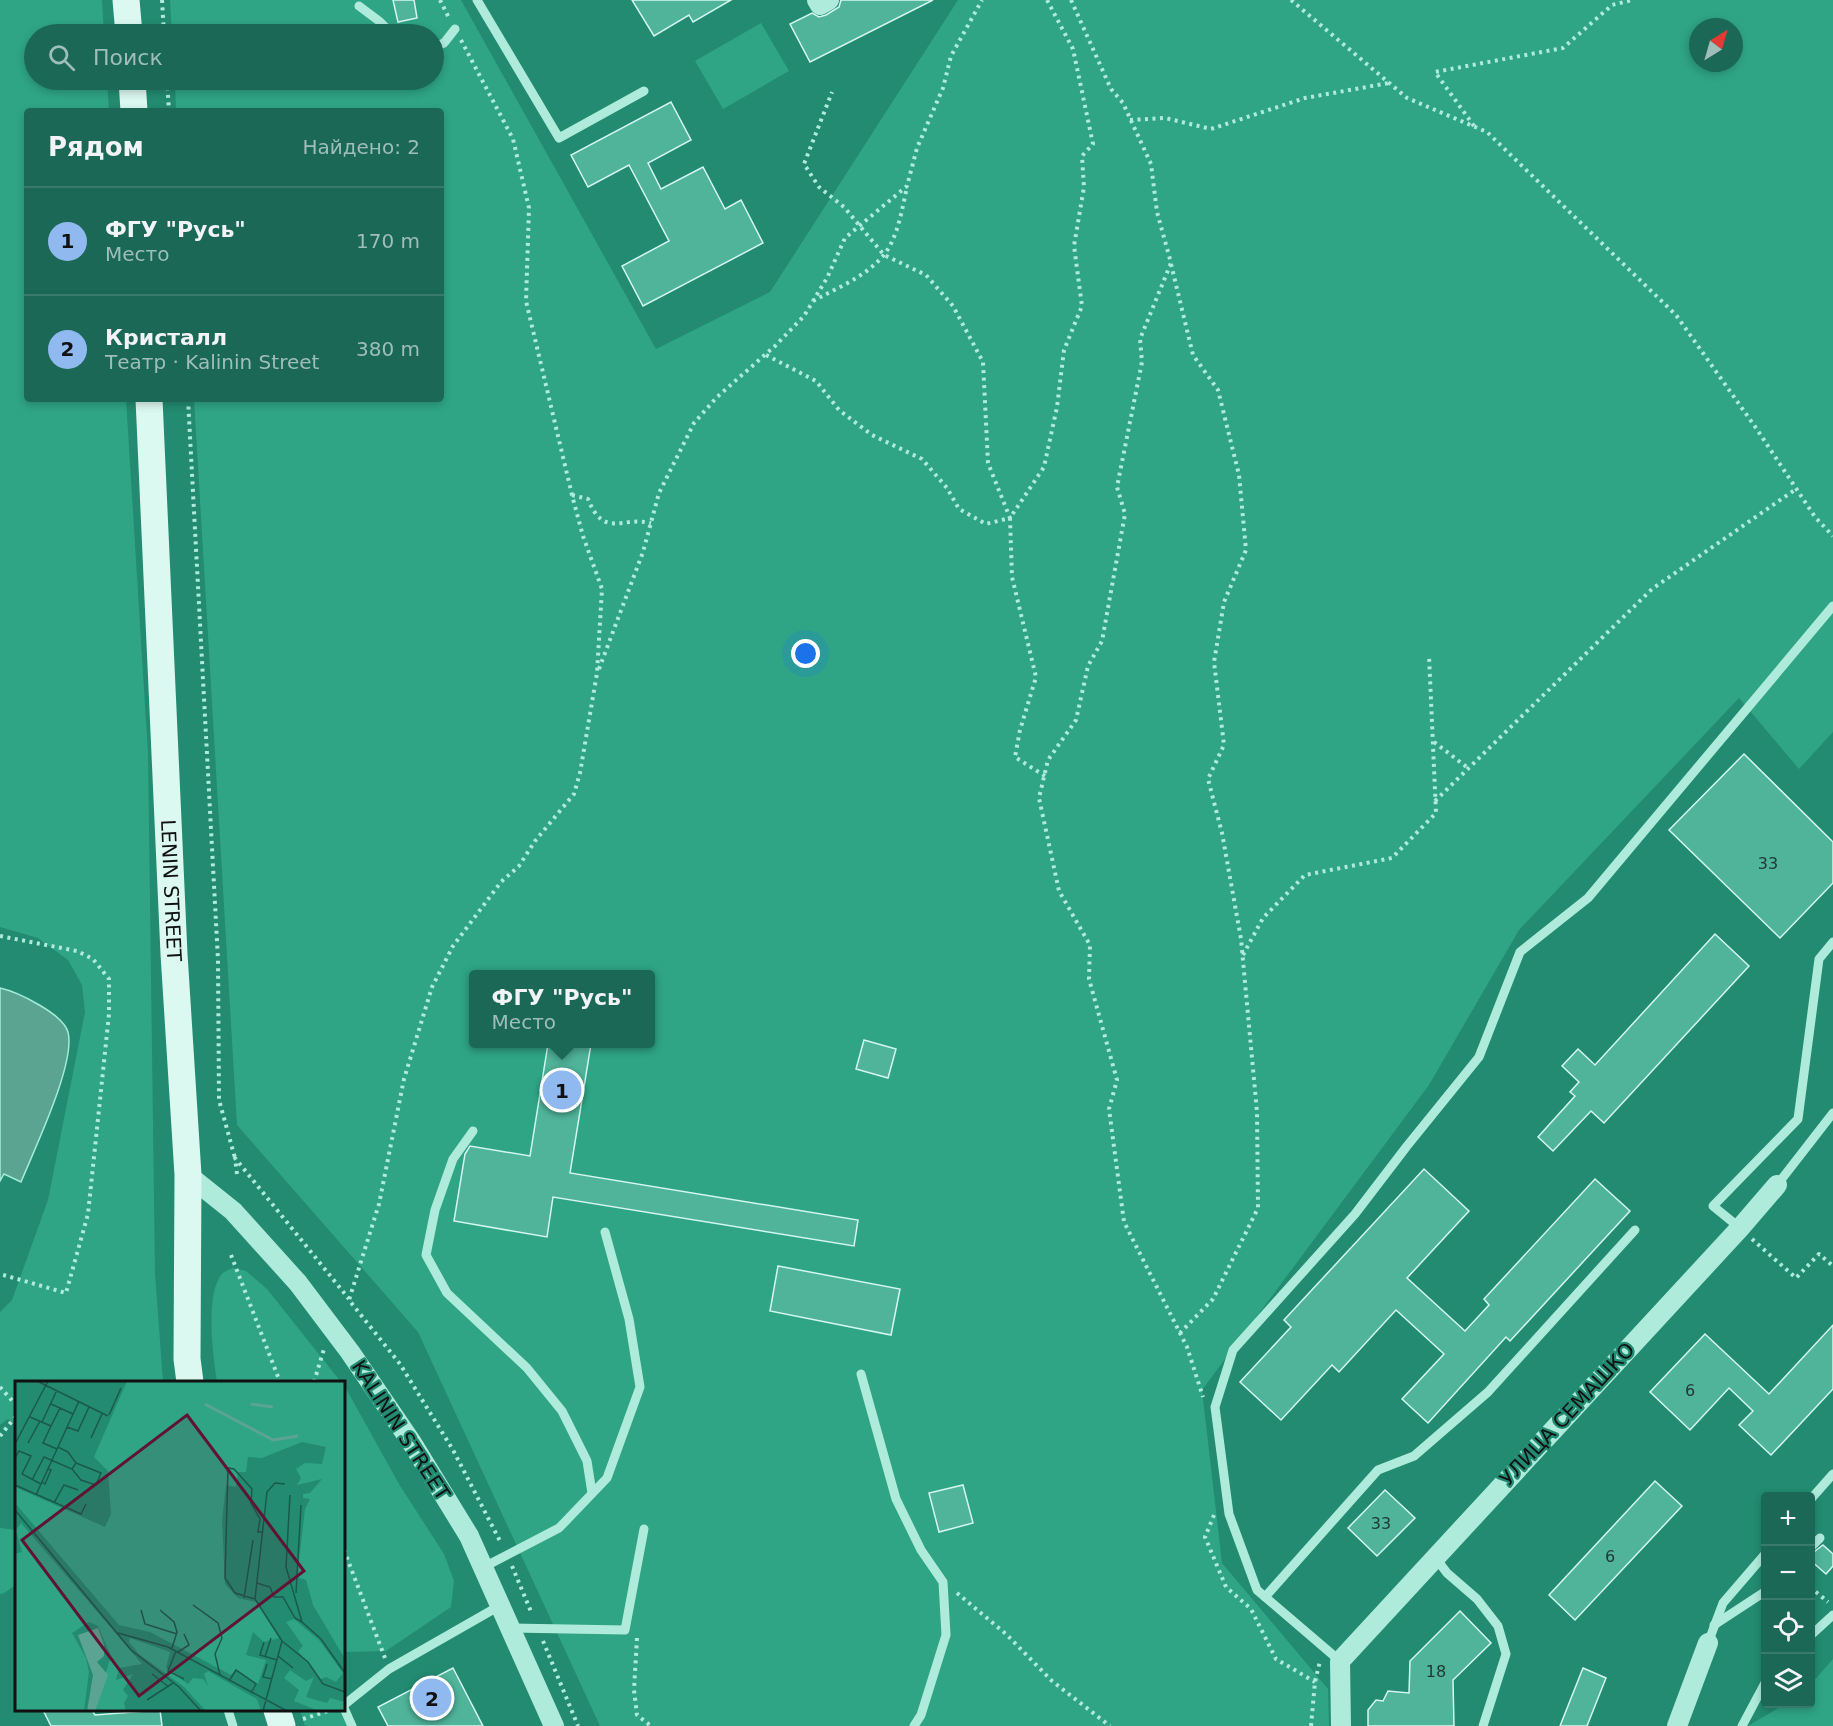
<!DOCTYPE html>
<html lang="ru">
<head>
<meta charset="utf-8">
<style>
	:root { --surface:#1a6855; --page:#236e5b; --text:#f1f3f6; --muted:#9fbeb9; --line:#387b6c; --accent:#90b9f0 }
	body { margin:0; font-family:"DejaVu Sans",sans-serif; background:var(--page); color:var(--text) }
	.controls { position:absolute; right:18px; bottom:18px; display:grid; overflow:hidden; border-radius:6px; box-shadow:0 3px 9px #0003 }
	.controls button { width:54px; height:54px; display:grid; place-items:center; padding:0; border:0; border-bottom:2px solid var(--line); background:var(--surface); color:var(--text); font:30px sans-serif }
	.compass { position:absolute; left:1689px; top:18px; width:54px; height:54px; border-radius:50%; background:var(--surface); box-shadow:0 3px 9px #0003; rotate:37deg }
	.you { position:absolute; left:806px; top:654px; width:21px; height:21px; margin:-15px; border:4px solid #fff; border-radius:50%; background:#1a73e8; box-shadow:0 0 0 9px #1a73e833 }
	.badge { display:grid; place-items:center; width:39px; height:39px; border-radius:50%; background:var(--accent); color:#111; font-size:20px; font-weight:700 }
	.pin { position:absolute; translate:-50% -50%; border:3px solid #fff; box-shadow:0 2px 6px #0006 }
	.popup { position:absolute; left:469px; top:970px; width:186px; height:78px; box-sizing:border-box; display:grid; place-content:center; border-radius:6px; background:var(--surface); filter:drop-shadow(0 2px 4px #0005); font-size:20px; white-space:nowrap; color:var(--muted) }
	.popup b { font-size:22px; color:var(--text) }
	.popup::after { content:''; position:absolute; left:50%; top:100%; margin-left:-12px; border:12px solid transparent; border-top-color:var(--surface) }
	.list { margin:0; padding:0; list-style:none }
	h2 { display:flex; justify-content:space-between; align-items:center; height:78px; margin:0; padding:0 24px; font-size:26px }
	h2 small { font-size:20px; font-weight:400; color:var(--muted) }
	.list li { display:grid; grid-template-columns:39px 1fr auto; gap:18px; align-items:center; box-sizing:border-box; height:108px; padding:0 24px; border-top:2px solid var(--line) }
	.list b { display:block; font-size:22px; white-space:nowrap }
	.list p { margin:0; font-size:20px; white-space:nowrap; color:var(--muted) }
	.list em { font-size:20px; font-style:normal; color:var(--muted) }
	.icon { flex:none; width:33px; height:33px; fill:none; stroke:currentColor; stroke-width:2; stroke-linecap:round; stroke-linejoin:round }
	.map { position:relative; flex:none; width:1833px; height:1726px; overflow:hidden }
	.search { position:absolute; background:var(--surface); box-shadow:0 3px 9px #0003; left:24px; top:24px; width:420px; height:66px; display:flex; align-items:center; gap:15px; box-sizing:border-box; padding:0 21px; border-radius:33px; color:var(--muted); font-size:22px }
	.panel { position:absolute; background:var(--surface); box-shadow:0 3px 9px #0003; left:24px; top:108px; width:420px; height:294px; border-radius:6px }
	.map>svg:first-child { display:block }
	.green { fill:#2fa586; fill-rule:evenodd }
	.water { fill:#5ca492; stroke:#a3ecd8; stroke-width:1.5 }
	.building { fill:#4fb49a; stroke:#d4f8ef; stroke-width:1.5 }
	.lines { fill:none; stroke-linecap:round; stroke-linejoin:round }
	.path { stroke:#afebdb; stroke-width:4; stroke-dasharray:3 4.5; stroke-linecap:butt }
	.lane { stroke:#afebdb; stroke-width:9 }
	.street { stroke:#afebdb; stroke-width:20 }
	.secondary { stroke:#dbf9f1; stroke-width:27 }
	.labels { text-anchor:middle; stroke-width:4.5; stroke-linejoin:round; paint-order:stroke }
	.number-label { font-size:16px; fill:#203a33 }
	.street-label { font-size:20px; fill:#111; stroke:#228b71 }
	.inset-river { fill:none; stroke:#5ca492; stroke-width:3 }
	.inset-road { fill:none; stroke:#1b5a4b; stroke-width:1.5 }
	.view { fill:#611432; fill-opacity:0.15; stroke:#611432; stroke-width:3 }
	.inset-edge { fill:none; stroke:#111; stroke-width:3 }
</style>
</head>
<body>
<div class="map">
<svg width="1833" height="1726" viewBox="0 0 1833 1726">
	<rect width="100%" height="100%" fill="#228b71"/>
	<!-- green -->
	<g class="green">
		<polygon points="0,0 102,0 104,34 34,34 34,80 107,80 109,111 27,111 27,399 126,399 148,753 155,1273 163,1382 16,1382 16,1425 8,1419 0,1425 0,1312 12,1300 48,1200 85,1012 82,985 68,960 38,938 0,927"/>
		<path d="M170,0H461L656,349L770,292L958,0H1833V732L1799,769L1739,698L1519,930L1429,1085L1202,1390L1222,1563L1328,1689L1329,1726H600L418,1332L237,1125L194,399H441V111H176L175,80H434V34H172ZM1698,27H1734V63H1698ZM474,974H650V1044H474Z"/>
		<polygon points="761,23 789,71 723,109 695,61"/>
		<path d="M233,1268L246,1271L267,1289L341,1382H217C213,1356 205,1297 221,1275C224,1271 229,1270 233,1268Z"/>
		<polygon points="344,1385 399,1484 444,1554 454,1581 451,1607 386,1651 344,1652"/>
		<polygon points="0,1528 16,1530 16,1585 4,1593 0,1594"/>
		<polygon points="1833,1659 1833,1726 1748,1726 1785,1704 1810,1704 1811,1684"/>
		<polygon points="300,1710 344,1710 348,1726 305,1726"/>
	</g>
	<!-- water -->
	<path class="water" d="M0,988C18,992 63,1014 68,1032C76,1063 34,1150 21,1182L4,1174L0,1181Z"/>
	<!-- building -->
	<g class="building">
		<polygon points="393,0 414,0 417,18 398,22"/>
		<polygon points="632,0 731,0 693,22 689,15 654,36"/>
		<polygon points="841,0 933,0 810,62 790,24 812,13 819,17 826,15 839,7"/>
		<polygon points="671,102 691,140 648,163 661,189 703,167 725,209 741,200 763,243 643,306 622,266 669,241 629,165 588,187 571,155"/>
		<polygon points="1744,754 1833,842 1833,883 1780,938 1669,830"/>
		<polygon points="1715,934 1749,966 1604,1123 1591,1111 1553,1151 1538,1137 1575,1096 1570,1092 1579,1082 1562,1066 1578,1049 1595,1065"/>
		<polygon points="864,1040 896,1049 888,1078 856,1069"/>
		<polygon points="548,1044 591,1044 570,1173 858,1220 854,1246 553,1197 547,1237 454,1221 465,1154 470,1146 530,1156"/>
		<polygon points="1424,1169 1469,1211 1407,1278 1465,1331 1489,1305 1484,1299 1595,1179 1630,1211 1510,1341 1506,1337 1428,1423 1402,1399 1444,1354 1396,1310 1339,1372 1332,1365 1281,1420 1240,1382 1291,1327 1284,1320"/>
		<polygon points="778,1266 900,1289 891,1335 770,1311"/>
		<polygon points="1833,1325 1833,1389 1771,1455 1739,1425 1753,1411 1729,1388 1690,1430 1650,1392 1705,1334 1769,1394"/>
		<polygon points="1655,1481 1682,1506 1575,1620 1549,1595"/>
		<polygon points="963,1485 973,1523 939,1532 929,1493"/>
		<polygon points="1385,1490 1415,1518 1377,1556 1348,1528"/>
		<polygon points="1823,1545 1833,1554 1833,1566 1826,1574 1810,1560 1810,1555"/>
		<polygon points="1460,1611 1491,1643 1453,1680 1454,1726 1368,1726 1368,1710 1376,1700 1383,1701 1388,1691 1409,1693 1410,1661"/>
		<polygon points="453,1668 483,1726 388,1726 378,1707"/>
		<polygon points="1583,1668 1606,1678 1587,1726 1560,1726"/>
		<polygon points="43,1710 92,1710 95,1715 160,1710 162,1726 51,1726"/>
	</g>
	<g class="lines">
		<!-- path -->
		<g class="path">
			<polyline points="162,0 164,34"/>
			<polyline points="440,0 449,18"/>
			<polyline points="1071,0 1111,89 1123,103 1151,164 1157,212 1171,263 1140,339 1142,362 1117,487 1125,514 1102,641 1088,666 1076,720 1048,760 1039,798 1059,891 1090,945 1089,979 1117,1080 1109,1109 1124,1222 1187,1347 1203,1397"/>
			<polyline points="1291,0 1407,98 1487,132 1676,315 1756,428 1815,517 1833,536"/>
			<polyline points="461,40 513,139 529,208 526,301 572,495 583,536 602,589 597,673 580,773 574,794 535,841 519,866 501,882 453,946 432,987 404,1079 379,1204 349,1300 400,1364 453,1450 501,1543"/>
			<polyline points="167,80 169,111"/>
			<polyline points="1130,120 1165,118 1211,129 1305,98 1389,83"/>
			<polyline points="1474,126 1435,72 1563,48 1612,5 1632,0"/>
			<polyline points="1171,264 1193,355 1218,390 1239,475 1246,550 1224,602 1214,662 1224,745 1208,779 1222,833 1241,939 1257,1112 1258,1208 1213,1299 1180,1333"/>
			<path d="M813,301C837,288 865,277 883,256C898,238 902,209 907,187"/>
			<polyline points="766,355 816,381 839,410 872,435 922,459 947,488 959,509 986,524 1010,518 988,463 983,362 953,306 926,275 884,255 844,207 819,187 804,164 832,92"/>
			<polyline points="188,399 218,960 219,1100 235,1158"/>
			<path d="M572,495L588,499C604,539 622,516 651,523"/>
			<polyline points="599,669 643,552 659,493 694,423 717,397 775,346 804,316 827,278 845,238 907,186 917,148 943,88 951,56 982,0"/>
			<polyline points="1434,742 1468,768"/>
			<polyline points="1045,776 1015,757 1020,730 1036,677 1012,577 1010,518 1044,467 1057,407 1064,350 1082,306 1074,246 1084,187 1082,156 1093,144 1073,49 1047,0"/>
			<polyline points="1435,801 1652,589 1796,489"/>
			<polyline points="0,936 77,951 93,959 109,979 109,1014 88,1214 66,1293 0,1274"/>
			<polyline points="1243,955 1263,918 1305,875 1392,858 1436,813 1429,655"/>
			<polyline points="237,1174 235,1158 349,1299"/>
			<polyline points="1752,1239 1796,1278 1819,1254 1833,1266"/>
			<polyline points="231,1255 280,1382"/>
			<polyline points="314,1382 324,1349"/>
			<polyline points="0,1387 16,1405"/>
			<polyline points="0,1436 16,1416"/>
			<polyline points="1214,1515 1205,1537 1226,1587 1251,1609 1276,1659 1315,1682"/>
			<polyline points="344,1550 385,1658"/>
			<polyline points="512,1566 532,1614"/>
			<polyline points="1810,1587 1828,1602"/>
			<polyline points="957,1593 1006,1634 1052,1681 1110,1726"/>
			<polyline points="637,1638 634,1690 637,1715 651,1726"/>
			<polyline points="543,1641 578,1726"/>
			<polyline points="303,1719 331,1710"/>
			<polyline points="1311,1726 1315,1682 1320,1661"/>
		</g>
		<!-- lane -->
		<g class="lane">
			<polyline points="477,0 559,138 644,91"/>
			<polyline points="359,6 379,21 392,34"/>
			<polyline points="434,47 444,43 455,29"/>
			<polyline points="473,1131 453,1159 435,1210 426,1255 447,1293 527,1368 562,1411 587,1461 592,1493"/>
			<polyline points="1777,1185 1833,1113"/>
			<polyline points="1740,1228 1713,1206 1798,1119 1819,959 1833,942"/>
			<polyline points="861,1374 896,1499 921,1550 943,1582 946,1635 921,1715 914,1726"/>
			<polyline points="1810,1500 1833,1474"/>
			<polyline points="1810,1548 1820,1538"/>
			<polyline points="1435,1557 1447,1573 1477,1599 1498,1626 1506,1654 1483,1726"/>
			<polyline points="484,1567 559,1528 607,1478 640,1387 629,1319 605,1232"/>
			<polyline points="1265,1597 1378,1470 1414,1456 1488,1392 1635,1230"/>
			<polyline points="1714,1625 1766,1591"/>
			<polyline points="511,1628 625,1630 644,1529"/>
			<polyline points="1810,1636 1833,1615"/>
			<polyline points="1708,1643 1723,1603 1766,1553"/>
			<polyline points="1340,1661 1257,1590 1229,1514 1215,1407 1233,1350 1355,1214 1407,1146 1479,1057 1520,952 1588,898 1833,606"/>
			<polyline points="344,1705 389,1669 501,1605"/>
			<polyline points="344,1708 352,1726"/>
			<polyline points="228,1710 233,1726"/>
			<polyline points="1742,1726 1766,1681"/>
		</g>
		<!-- street -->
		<g class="street">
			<polyline points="817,0 820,5 829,0"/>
			<polyline points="188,1175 233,1211 298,1283 350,1352 412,1443 469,1536 554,1726"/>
			<polyline points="1341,1726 1340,1661 1740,1228 1777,1185"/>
			<polyline points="1677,1726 1708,1643"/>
		</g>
		<!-- secondary -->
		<g class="secondary">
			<polyline points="126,0 129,34"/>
			<polyline points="132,80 134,111"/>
			<path id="s1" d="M149,399L174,954L188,1175L187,1359L190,1382"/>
			<polyline points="277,1710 282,1726"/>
		</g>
	</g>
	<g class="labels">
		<!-- number labels -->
		<g class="number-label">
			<text x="1768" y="869">33</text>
			<text x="1690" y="1396">6</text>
			<text x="1381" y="1529">33</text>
			<text x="1610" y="1562">6</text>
			<text x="1436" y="1677">18</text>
		</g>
		<!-- street labels -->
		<g class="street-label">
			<text dy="7" stroke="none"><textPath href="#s1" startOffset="492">LENIN STREET</textPath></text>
			<text transform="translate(1567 1414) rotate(-47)" y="7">УЛИЦА СЕМАШКО</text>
			<text transform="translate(401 1430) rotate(57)" y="7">KALININ STREET</text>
		</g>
	</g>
	<!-- overview -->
	<g transform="translate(15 1381)">
		<rect width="330" height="330" fill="#228b71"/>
		<path d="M112,0H330V278L298,224L291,199L282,196L290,128L295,118L288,117V113L295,112L307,98L282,104L286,97L281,88L290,82L307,83L311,66L287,61L247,77L233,76L231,91H223L221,106L211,104L207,140L210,203L223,217L241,221L264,257L249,261L238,251L231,274L251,279L243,303L221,288L216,294L135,251L104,244L0,122V106L90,146L96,133L93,90L79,76ZM6,142L127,283L104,287L101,299L118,293L108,309L113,315L109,322L111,330H79L96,275L83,245L74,241L57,252L71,277L74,291L69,330H0V173L7,171L1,149ZM279,238L304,259L328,292L321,301L311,296L306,298L283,270L288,265L271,241ZM115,257L155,271L151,287L173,303L178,297L188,298L193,305L189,293L193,290L242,318L246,330H191L169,306L124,273L114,261ZM275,289L291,300L299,296L291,316L312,322L315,317L330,321V330H304L279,320L284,309L269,297Z" fill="#2fa586"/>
		<path d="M83,247L89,264V275L82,281L93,294L80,330H72L78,294L63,254Z" fill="#5ca492"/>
		<path class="inset-river" d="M190,23L258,59L283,55M236,23L258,26"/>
		<path class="inset-road" d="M22,0L93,35M36,23L58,33M94,34L106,7M15,36L36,45L28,62L42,68M27,41L42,9M36,45L45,27M52,46L63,50L74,26M76,57L87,33M13,62L25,40M0,63L33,0M43,66L53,71L61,82M0,77L4,70L16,75L7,93L26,103M17,99L29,76L57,88L66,99L81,104L86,92L61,82L57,88M27,101L30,103L36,89L33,88M270,103L260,102L252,111L240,218L267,260L293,281L308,303L330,311M0,104L66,133L71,123M21,114L64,20M275,114L271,186L287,241L306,258L330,292M39,122L49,104L63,109M0,129L116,269L164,306L186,330M242,202L255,206L259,216H268L280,237L287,241M281,212L286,124M229,217L238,159M240,218L220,212L210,197L213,87L219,88L237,108L236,122L245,138L243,151H247M178,224L203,242L207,257L200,273L205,294M126,229L130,243L162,253M145,229L159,241L162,251L157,267M103,252L153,266L272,330M249,261L245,274L262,279M161,270L153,290L169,298M163,271L174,264L169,253M263,275L278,287M250,276L256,257M252,283L248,296L257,298M137,293L154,306M214,300L221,289L241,303L236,312M132,319L158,302M248,330L267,260"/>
		<path class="view" d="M172,34L289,190L124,315L7,159Z"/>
		<rect width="330" height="330" class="inset-edge"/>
	</g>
</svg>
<div class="controls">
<button>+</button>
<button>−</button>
<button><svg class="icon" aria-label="locate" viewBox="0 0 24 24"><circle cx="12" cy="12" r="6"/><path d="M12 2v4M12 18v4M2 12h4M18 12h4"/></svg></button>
<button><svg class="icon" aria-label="layers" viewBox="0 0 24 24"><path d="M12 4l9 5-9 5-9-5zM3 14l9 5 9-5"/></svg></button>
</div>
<svg class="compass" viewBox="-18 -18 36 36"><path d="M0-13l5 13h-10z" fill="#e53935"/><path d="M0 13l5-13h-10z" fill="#9fbeb9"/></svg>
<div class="you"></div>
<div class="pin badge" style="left:562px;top:1090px">1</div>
<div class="popup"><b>ФГУ &quot;Русь&quot;</b>Место</div>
<div class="pin badge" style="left:432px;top:1698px">2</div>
<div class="search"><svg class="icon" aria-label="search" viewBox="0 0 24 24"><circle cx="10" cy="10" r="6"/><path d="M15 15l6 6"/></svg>Поиск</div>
<section class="panel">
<h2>Рядом<small>Найдено: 2</small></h2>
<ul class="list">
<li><span class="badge">1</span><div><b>ФГУ &quot;Русь&quot;</b><p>Место</p></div><em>170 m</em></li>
<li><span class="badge">2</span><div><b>Кристалл</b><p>Театр · Kalinin Street</p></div><em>380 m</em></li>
</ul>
</section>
</div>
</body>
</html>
